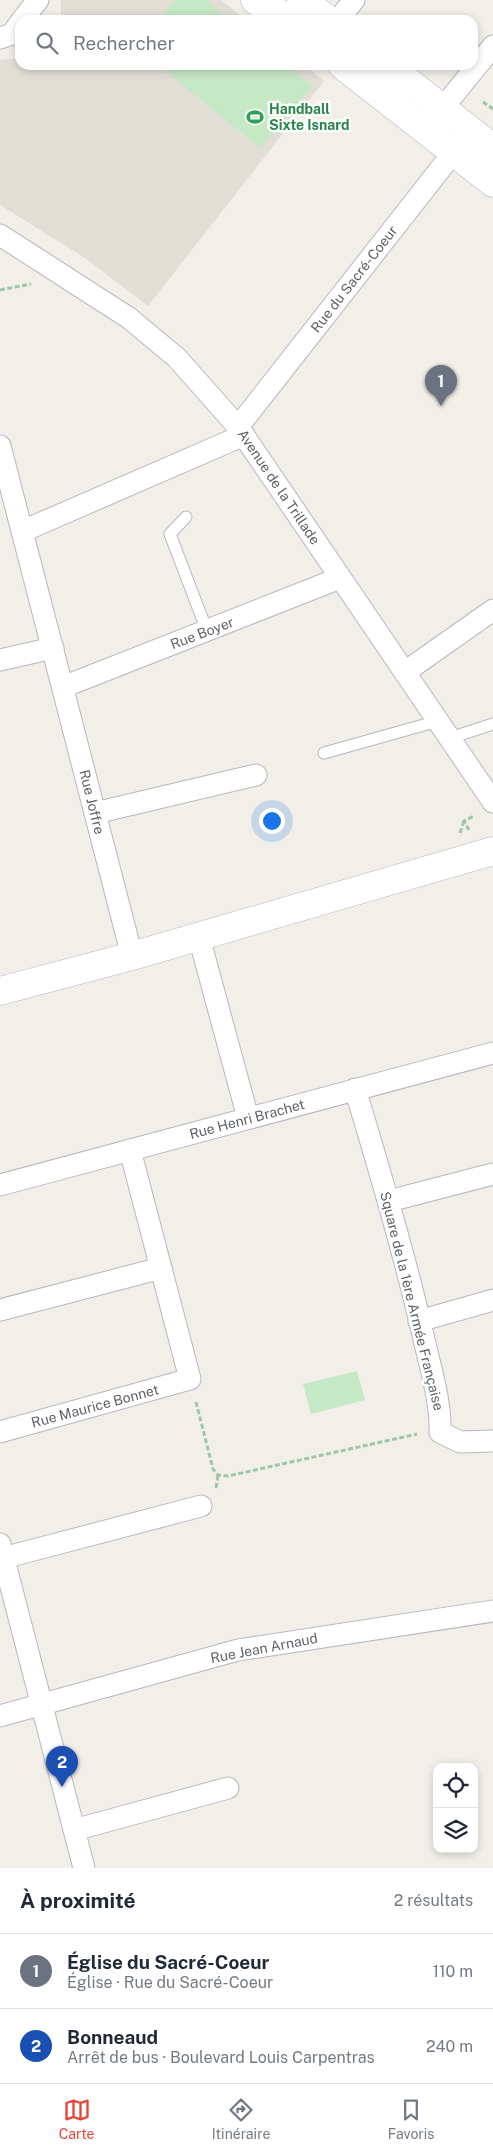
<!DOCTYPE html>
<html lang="fr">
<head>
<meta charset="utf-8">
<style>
	:root { --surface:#fff; --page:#f2f2f3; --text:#1f2937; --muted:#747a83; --line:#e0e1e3; --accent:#ea4335 }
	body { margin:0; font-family:"Public Sans",sans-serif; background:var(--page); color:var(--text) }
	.controls { position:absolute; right:15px; bottom:15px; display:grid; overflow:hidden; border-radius:10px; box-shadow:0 2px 8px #0003 }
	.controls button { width:45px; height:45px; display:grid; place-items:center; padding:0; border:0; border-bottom:1px solid var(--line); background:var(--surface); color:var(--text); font:25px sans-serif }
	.you { position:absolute; left:271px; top:820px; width:18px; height:18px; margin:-12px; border:4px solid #fff; border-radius:50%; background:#1a73e8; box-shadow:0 0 0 8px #1a73e833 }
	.badge { display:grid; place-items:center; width:32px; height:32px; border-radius:50%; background:var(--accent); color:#fff; font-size:16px; font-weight:700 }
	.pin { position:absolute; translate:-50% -41px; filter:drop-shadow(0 1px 2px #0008) }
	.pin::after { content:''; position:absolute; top:26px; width:18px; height:15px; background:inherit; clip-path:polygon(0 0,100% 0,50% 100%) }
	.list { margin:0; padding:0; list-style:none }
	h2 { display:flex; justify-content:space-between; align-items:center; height:65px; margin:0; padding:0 20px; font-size:21px }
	h2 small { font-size:16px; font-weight:400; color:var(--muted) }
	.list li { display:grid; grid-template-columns:32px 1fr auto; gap:15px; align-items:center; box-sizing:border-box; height:75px; padding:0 20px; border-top:1px solid var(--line) }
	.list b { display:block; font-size:19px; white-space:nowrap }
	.list p { margin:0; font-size:16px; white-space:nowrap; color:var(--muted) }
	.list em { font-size:16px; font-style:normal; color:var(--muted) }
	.icon { flex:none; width:28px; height:28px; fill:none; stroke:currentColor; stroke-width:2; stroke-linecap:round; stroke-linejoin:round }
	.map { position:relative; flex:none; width:493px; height:1868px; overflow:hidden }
	.search { position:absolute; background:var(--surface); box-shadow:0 2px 8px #0003; left:15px; right:15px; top:15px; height:55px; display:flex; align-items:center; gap:12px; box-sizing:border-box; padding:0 18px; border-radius:15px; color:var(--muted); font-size:19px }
	.sheet { height:215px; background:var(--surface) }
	nav { display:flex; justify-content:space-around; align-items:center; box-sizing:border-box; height:70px; border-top:1px solid var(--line); background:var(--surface); font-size:14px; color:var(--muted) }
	nav a { display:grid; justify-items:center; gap:2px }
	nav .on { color:var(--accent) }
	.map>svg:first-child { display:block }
	.education { fill:#e1ded6 }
	.green { fill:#c5e8c5 }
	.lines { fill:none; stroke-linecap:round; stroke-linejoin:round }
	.service-casing { stroke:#b5b8bc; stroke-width:13 }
	.minor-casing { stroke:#b5b8bc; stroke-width:23 }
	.tertiary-casing { stroke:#b5b8bc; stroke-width:29 }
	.secondary-casing { stroke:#b6babf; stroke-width:29 }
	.path { stroke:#9cc7a9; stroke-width:3; stroke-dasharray:5 2.5; stroke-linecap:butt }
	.service { stroke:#fff; stroke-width:11 }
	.minor { stroke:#fff; stroke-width:21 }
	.tertiary { stroke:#fff; stroke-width:28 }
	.secondary { stroke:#fff; stroke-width:28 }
	.labels { text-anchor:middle; stroke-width:5; stroke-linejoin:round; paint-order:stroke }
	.leisure-label { font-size:14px; font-weight:bold; fill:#27864d; stroke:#fff; text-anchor:start }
	.street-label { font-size:14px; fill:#5f6368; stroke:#fff }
</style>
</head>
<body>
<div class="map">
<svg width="493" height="1868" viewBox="0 0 493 1868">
	<rect width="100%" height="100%" fill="#f1efe8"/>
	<!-- education -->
	<g class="education">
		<polygon points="61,0 221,0 246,20 61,20"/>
		<polygon points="20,58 20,65 304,65 324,81 148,306 85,258 0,205 0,60"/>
	</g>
	<!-- green -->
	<g class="green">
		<polygon points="175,0 205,0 230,20 159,20"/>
		<polygon points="158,65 286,65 312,86 261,148"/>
		<polygon points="357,1371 365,1400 311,1414 303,1384"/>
	</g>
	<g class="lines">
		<!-- service casing -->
		<g class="service-casing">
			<g id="service">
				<polyline points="281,4 304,20"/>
				<polyline points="364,65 399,92"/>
				<polyline points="475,151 493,165"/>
				<polyline points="186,517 170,534 207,631"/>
				<polyline points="450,738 493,724"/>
				<polyline points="324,753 438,721"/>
			</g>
		</g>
		<!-- minor casing -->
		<g class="minor-casing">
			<g id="minor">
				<polyline points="22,20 38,0"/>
				<polyline points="338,20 354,0"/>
				<polyline points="0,38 12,34 20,23"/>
				<polyline points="433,120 493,46"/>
				<polyline points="0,235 129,318 177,358 238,427 493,802"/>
				<polyline points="238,427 463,140"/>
				<polyline points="0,446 132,956"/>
				<polyline points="23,531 244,435"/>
				<polyline points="0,660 53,648"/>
				<polyline points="405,672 493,610"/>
				<polyline points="63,687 340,578"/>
				<polyline points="95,813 256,775"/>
				<polyline points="199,937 248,1118"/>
				<path d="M355,1089C380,1171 404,1252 423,1335C430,1367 441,1400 440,1432L460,1442L493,1441"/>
				<polyline points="0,1185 493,1053"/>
				<polyline points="389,1201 493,1174"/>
				<polyline points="0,1310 161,1268"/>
				<polyline points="419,1321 493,1300"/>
				<polyline points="0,1432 190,1379 130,1150"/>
				<polyline points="0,1544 84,1868"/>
				<polyline points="3,1558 201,1506"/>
				<polyline points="0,1716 238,1650 493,1611"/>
				<polyline points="74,1830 228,1788"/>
			</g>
		</g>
		<!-- tertiary casing -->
		<g class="tertiary-casing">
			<polyline id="tertiary" points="0,991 132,956 493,851"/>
		</g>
		<!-- secondary casing -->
		<g class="secondary-casing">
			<g id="secondary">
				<polyline points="255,0 282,20"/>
				<polyline points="301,0 329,20"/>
				<polyline points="342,65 493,183"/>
				<polyline points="387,65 493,148"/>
			</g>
		</g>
		<!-- path -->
		<g class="path">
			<polyline points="483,102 493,109"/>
			<polyline points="0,290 31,284"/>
			<polyline points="469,830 464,821 474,816"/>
			<polyline points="460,833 464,821"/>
			<polyline points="196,1402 213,1469 218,1475 228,1476 417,1434"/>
			<polyline points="216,1488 218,1475"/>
		</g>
		<!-- service -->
		<use href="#service" class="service"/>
		<!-- minor -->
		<use href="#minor" class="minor"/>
		<!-- tertiary -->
		<use href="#tertiary" class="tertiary"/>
		<!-- secondary -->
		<use href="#secondary" class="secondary"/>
	</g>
	<!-- icons -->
	<defs>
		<g id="stadium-bare" transform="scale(1.35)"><path d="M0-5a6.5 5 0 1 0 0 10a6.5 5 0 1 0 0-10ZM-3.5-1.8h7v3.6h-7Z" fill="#2e9e5b" stroke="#fff" stroke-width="2.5" paint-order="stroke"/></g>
	</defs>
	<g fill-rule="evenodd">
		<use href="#stadium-bare" x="255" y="117"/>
	</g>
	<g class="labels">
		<!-- leisure labels -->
		<g class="leisure-label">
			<text x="269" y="114">Handball<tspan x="269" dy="16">Sixte Isnard</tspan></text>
		</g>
		<!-- street labels -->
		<g class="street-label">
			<text transform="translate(354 279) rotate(-52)" y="5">Rue du Sacré-Coeur</text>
			<text transform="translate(279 487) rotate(56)" y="5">Avenue de la Trillade</text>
			<text transform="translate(202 633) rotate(-21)" y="5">Rue Boyer</text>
			<text transform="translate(92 802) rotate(76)" y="5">Rue Joffre</text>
			<text transform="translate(247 1119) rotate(-15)" y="5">Rue Henri Brachet</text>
			<text transform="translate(412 1301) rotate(76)" y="5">Square de la 1ère Armée Française</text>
			<text transform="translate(95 1406) rotate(-15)" y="5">Rue Maurice Bonnet</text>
			<text transform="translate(264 1648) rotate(-11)" y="5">Rue Jean Arnaud</text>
		</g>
	</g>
</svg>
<div class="controls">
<button><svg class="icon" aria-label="locate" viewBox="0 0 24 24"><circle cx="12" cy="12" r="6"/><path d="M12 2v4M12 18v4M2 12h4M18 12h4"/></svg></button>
<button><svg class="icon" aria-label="layers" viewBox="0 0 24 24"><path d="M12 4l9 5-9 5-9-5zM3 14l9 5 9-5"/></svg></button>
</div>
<div class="you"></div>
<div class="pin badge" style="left:441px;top:406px;background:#6b7280">1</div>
<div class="pin badge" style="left:62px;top:1787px;background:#1a4fb4">2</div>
<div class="search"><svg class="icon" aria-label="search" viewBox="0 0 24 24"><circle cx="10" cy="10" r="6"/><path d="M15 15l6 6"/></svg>Rechercher</div>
</div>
<section class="sheet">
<h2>À proximité<small>2 résultats</small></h2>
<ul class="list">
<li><span class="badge" style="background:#6b7280">1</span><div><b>Église du Sacré-Coeur</b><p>Église · Rue du Sacré-Coeur</p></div><em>110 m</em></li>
<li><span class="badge" style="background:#1a4fb4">2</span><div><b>Bonneaud</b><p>Arrêt de bus · Boulevard Louis Carpentras</p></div><em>240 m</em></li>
</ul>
</section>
<nav>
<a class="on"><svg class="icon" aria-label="map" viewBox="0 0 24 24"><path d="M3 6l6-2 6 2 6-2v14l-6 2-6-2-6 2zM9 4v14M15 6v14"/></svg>Carte</a>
<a><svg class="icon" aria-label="directions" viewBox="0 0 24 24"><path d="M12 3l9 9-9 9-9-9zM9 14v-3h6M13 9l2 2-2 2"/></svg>Itinéraire</a>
<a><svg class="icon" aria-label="saved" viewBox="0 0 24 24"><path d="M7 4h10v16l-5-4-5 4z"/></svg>Favoris</a>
</nav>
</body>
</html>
